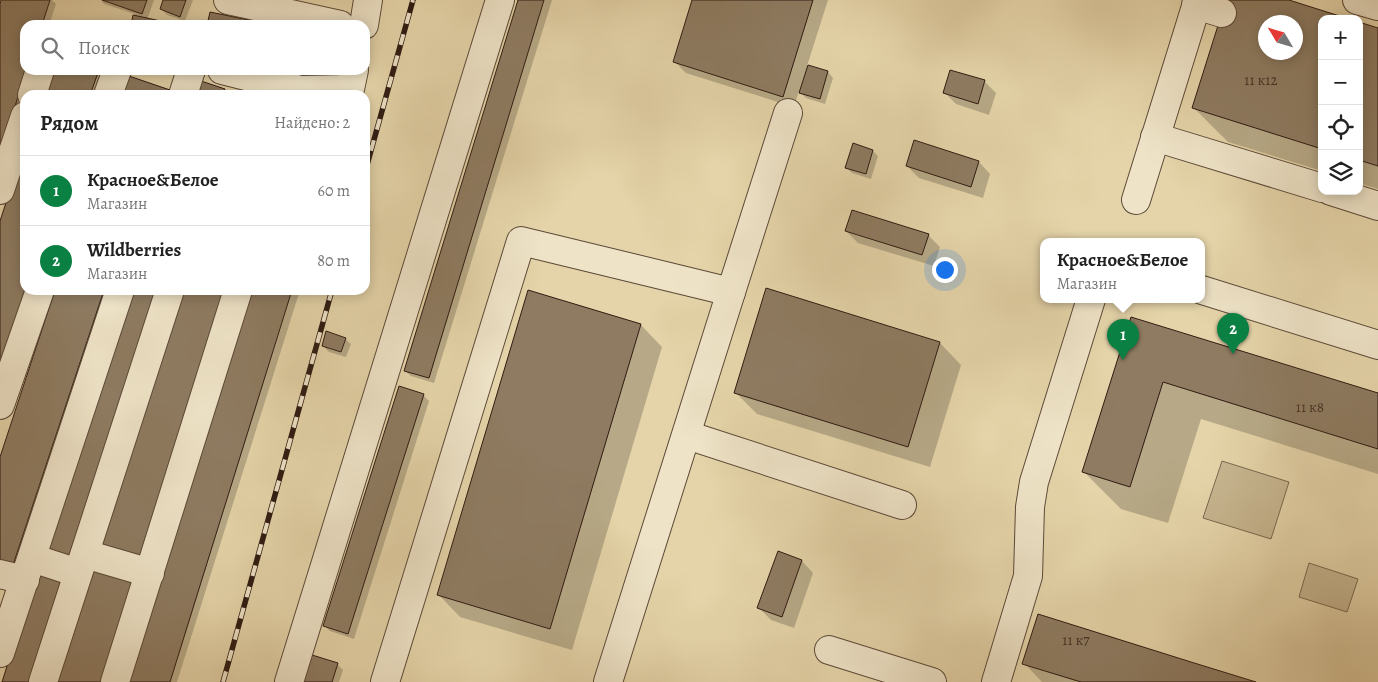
<!DOCTYPE html>
<html lang="ru">
<head>
<meta charset="utf-8">
<style>
	:root { --surface:#fff; --page:#f2f2f2; --text:#222; --muted:#767676; --line:#e0e0e0; --accent:#0b8043 }
	body { margin:0; font-family:Alegreya,serif; background:var(--page); color:var(--text) }
	.controls { position:absolute; right:15px; top:15px; display:grid; overflow:hidden; border-radius:10px; box-shadow:0 2px 12px #0003 }
	.controls button { width:45px; height:45px; display:grid; place-items:center; padding:0; border:0; border-bottom:1px solid var(--line); background:var(--surface); color:var(--text); font:25px sans-serif }
	.compass { position:absolute; left:1258px; top:15px; width:45px; height:45px; border-radius:50%; background:var(--surface); box-shadow:0 2px 12px #0003; rotate:308deg }
	.you { position:absolute; left:944px; top:269px; width:18px; height:18px; margin:-12px; border:4px solid #fff; border-radius:50%; background:#1a73e8; box-shadow:0 0 0 8px #1a73e833 }
	.badge { display:grid; place-items:center; width:32px; height:32px; border-radius:50%; background:var(--accent); color:#fff; font-size:16px; font-weight:700 }
	.pin { position:absolute; translate:-50% -41px; filter:drop-shadow(0 1px 2px #0008) }
	.pin::after { content:''; position:absolute; top:26px; width:18px; height:15px; background:inherit; clip-path:polygon(0 0,100% 0,50% 100%) }
	.popup { position:absolute; left:1040px; top:238px; width:165px; height:65px; box-sizing:border-box; display:grid; place-content:center; border-radius:10px; background:var(--surface); filter:drop-shadow(0 1px 4px #0005); font-size:16px; white-space:nowrap; color:var(--muted) }
	.popup b { font-size:19px; color:var(--text) }
	.popup::after { content:''; position:absolute; left:50%; top:100%; margin-left:-10px; border:10px solid transparent; border-top-color:var(--surface) }
	.list { margin:0; padding:0; list-style:none }
	h2 { display:flex; justify-content:space-between; align-items:center; height:65px; margin:0; padding:0 20px; font-size:21px }
	h2 small { font-size:16px; font-weight:400; color:var(--muted) }
	.list li { display:grid; grid-template-columns:32px 1fr auto; gap:15px; align-items:center; box-sizing:border-box; height:70px; padding:0 20px; border-top:1px solid var(--line) }
	.list b { display:block; font-size:19px; white-space:nowrap }
	.list p { margin:0; font-size:16px; white-space:nowrap; color:var(--muted) }
	.list em { font-size:16px; font-style:normal; color:var(--muted) }
	.icon { flex:none; width:28px; height:28px; fill:none; stroke:currentColor; stroke-width:2; stroke-linecap:round; stroke-linejoin:round }
	.map { position:relative; flex:none; width:1378px; height:682px; overflow:hidden }
	.search { position:absolute; background:var(--surface); box-shadow:0 2px 12px #0003; left:20px; top:20px; width:350px; height:55px; display:flex; align-items:center; gap:12px; box-sizing:border-box; padding:0 18px; border-radius:15px; color:var(--muted); font-size:19px }
	.panel { position:absolute; background:var(--surface); box-shadow:0 2px 12px #0003; left:20px; top:90px; width:350px; height:205px; border-radius:15px }
	.map>svg:first-child { display:block }
	.green { fill:#c6b58f; stroke:#7a6850 }
	.shadow { fill:#0003; fill-rule:evenodd }
	.building { fill:#8e7b61; stroke:#2f1b12; fill-rule:evenodd }
	.lines { fill:none; stroke-linecap:round; stroke-linejoin:round }
	.minor-casing { stroke:#5c4938; stroke-width:30 }
	.minor { stroke:#eee3c7; stroke-width:28 }
	.rail-casing { stroke:#2f1b12; stroke-width:5.5 }
	.rail { stroke:#eee3c7; stroke-width:4; stroke-dasharray:11; stroke-linecap:butt }
	.labels { text-anchor:middle; stroke-width:4.5; stroke-linejoin:round; paint-order:stroke }
	.number-label { font-size:15px; fill:#473326 }
</style>
</head>
<body>
<div class="map">
<svg width="1378" height="682" viewBox="0 0 1378 682">
	<rect width="100%" height="100%" fill="#e5d4a9"/>
	<filter id="stains"><feTurbulence type="fractalNoise" baseFrequency=".004" numOctaves="4"/><feColorMatrix values="0 0 0 0 .2 0 0 0 0 .09 0 0 0 0 .02 0 0 0 .5 -.17"/></filter>
	<radialGradient id="worn" r=".72"><stop offset=".6" stop-color="#630" stop-opacity="0"/><stop offset="1" stop-color="#630" stop-opacity=".3"/></radialGradient>
	<!-- green -->
	<g class="green">
		<polygon points="1222,461 1289,482 1271,539 1203,518"/>
		<polygon points="1309,563 1358,579 1347,612 1299,597"/>
	</g>
	<!-- shadow -->
	<g class="shadow">
		<polygon points="3,0 52,0 56,4 49,25 25,25 25,70 34,70 0,173 0,8"/>
		<polygon points="101,0 154,0 147,20 173,25 133,25 135,14 104,4"/>
		<polygon points="165,0 193,0 185,21 167,15 161,9"/>
		<polygon points="519,0 552,0 434,383 411,376 405,371"/>
		<polygon points="694,0 828,0 807,66 828,72 833,78 825,104 806,98 799,91 794,107 686,73 674,61"/>
		<path d="M1227,0H1284L1322,19V171L1228,142L1194,108ZM1266,22H1296V52H1266Z"/>
		<polygon points="1359,23 1378,29 1378,189 1359,183"/>
		<polygon points="98,70 104,76 98,95 43,95"/>
		<polygon points="272,70 355,70 351,87"/>
		<polygon points="984,81 996,93 989,115 956,104 944,92"/>
		<polygon points="914,142 979,162 990,174 983,198 919,178 907,166"/>
		<polygon points="873,151 878,156 871,179 852,173 847,168"/>
		<polygon points="846,231 928,235 940,247 934,266 858,243"/>
		<polygon points="57,290 111,290 19,570 0,564 0,461"/>
		<polygon points="253,290 300,290 177,682 130,682"/>
		<polygon points="767,290 940,343 961,365 930,467 757,414 735,392"/>
		<polygon points="1131,318 1378,395 1378,474 1201,419 1168,523 1121,509 1084,472"/>
		<polygon points="641,325 662,347 572,650 460,617 439,595"/>
		<polygon points="345,339 351,344 346,357 329,352 323,346"/>
		<polygon points="423,395 429,401 354,639 330,631 325,626"/>
		<polygon points="802,561 813,573 794,628 771,620 759,608"/>
		<polygon points="62,575 68,581 36,682 3,682"/>
		<polygon points="1024,663 1252,682 1042,682"/>
		<polygon points="337,664 343,670 339,682 305,682"/>
	</g>
	<!-- building -->
	<g class="building">
		<polygon points="1,0 50,0 42,25 25,25 25,70 27,70 0,151 0,4"/>
		<polygon points="102,0 147,0 142,14"/>
		<polygon points="163,0 186,0 180,17 160,9"/>
		<polygon points="518,0 544,0 429,378 404,371"/>
		<polygon points="692,0 813,0 783,97 673,62"/>
		<path d="M1226,0H1289L1349,19H1322V149L1192,108ZM1266,22H1296V52H1266Z"/>
		<polygon points="210,12 273,25 207,25"/>
		<polygon points="133,15 179,25 131,25"/>
		<polygon points="1359,22 1378,28 1378,166 1359,160"/>
		<polygon points="808,65 828,71 820,99 799,93"/>
		<polygon points="50,70 99,70 90,95 42,95"/>
		<polygon points="290,70 348,70 346,82"/>
		<polygon points="950,70 985,80 978,104 943,93"/>
		<polygon points="126,75 170,90 169,95 120,95"/>
		<polygon points="201,81 225,89 223,95 196,95"/>
		<polygon points="246,89 265,95 245,95"/>
		<polygon points="914,140 979,161 971,187 906,166"/>
		<polygon points="853,143 873,150 866,174 845,168"/>
		<polygon points="25,145 26,290 0,369 0,221"/>
		<polygon points="852,210 929,234 922,255 845,231"/>
		<polygon points="766,288 940,342 908,447 734,393"/>
		<polygon points="55,290 104,290 13,565 0,561 0,457"/>
		<polygon points="132,290 158,290 69,560 45,552"/>
		<polygon points="182,290 229,290 141,564 99,551"/>
		<polygon points="251,290 292,290 170,682 129,682"/>
		<polygon points="528,290 641,324 550,629 437,595"/>
		<polygon points="1131,317 1378,393 1378,449 1163,382 1130,487 1082,472"/>
		<polygon points="326,331 346,338 341,352 322,346"/>
		<polygon points="399,386 424,394 348,634 323,626"/>
		<polygon points="778,551 802,560 782,617 757,608"/>
		<polygon points="93,561 138,575 104,682 55,682"/>
		<polygon points="39,566 63,574 29,682 2,682"/>
		<polygon points="1038,614 1191,662 1256,682 1081,682 1022,664"/>
		<polygon points="312,655 338,663 332,682 303,682"/>
	</g>
	<g class="lines">
		<!-- minor casing -->
		<g class="minor-casing">
			<g id="minor">
				<polyline points="228,0 340,25"/>
				<polyline points="1357,0 1378,6"/>
				<polyline points="1196,5 1222,13"/>
				<polyline points="364,25 368,0"/>
				<polyline points="222,70 301,90 299,95"/>
				<polyline points="301,90 350,89 354,70"/>
				<polyline points="32,95 40,70"/>
				<polyline points="108,95 117,70"/>
				<polyline points="183,95 191,70"/>
				<polyline points="1155,137 1322,188"/>
				<polyline points="0,190 25,116"/>
				<polyline points="1331,191 1378,206"/>
				<polyline points="1136,200 1198,0"/>
				<polyline points="1202,290 1378,345"/>
				<polyline points="731,292 788,113"/>
				<polyline points="0,405 40,290"/>
				<polyline points="687,435 902,505"/>
				<polyline points="85,554 150,573"/>
				<polyline points="32,558 78,573"/>
				<polyline points="0,574 25,580"/>
				<polyline points="829,650 932,682"/>
				<polyline points="0,653 120,290"/>
				<polyline points="43,682 170,290"/>
				<polyline points="115,682 238,290"/>
				<polyline points="289,682 500,0"/>
				<polyline points="385,682 521,241 731,292 608,682"/>
				<polyline points="996,682 1028,576 1030,507 1034,482 1091,299"/>
			</g>
		</g>
		<!-- minor -->
		<use href="#minor" class="minor"/>
		<!-- rail casing -->
		<g class="rail-casing">
			<g id="rail">
				<polyline points="365,172 413,0"/>
				<polyline points="223,682 332,290"/>
			</g>
		</g>
		<!-- rail -->
		<use href="#rail" class="rail"/>
	</g>
	<g class="labels">
		<!-- number labels -->
		<g class="number-label">
			<text x="1261" y="85">11 к12</text>
			<text x="1310" y="412">11 к8</text>
			<text x="1076" y="645">11 к7</text>
		</g>
	</g>
	<rect width="100%" height="100%" filter="url(#stains)"/>
	<rect width="100%" height="100%" fill="url(#worn)"/>
</svg>
<div class="controls">
<button>+</button>
<button>−</button>
<button><svg class="icon" aria-label="locate" viewBox="0 0 24 24"><circle cx="12" cy="12" r="6"/><path d="M12 2v4M12 18v4M2 12h4M18 12h4"/></svg></button>
<button><svg class="icon" aria-label="layers" viewBox="0 0 24 24"><path d="M12 4l9 5-9 5-9-5zM3 14l9 5 9-5"/></svg></button>
</div>
<svg class="compass" viewBox="-18 -18 36 36"><path d="M0-13l5 13h-10z" fill="#e53935"/><path d="M0 13l5-13h-10z" fill="#767676"/></svg>
<div class="you"></div>
<div class="pin badge" style="left:1123px;top:360px">1</div>
<div class="popup"><b>Красное&amp;Белое</b>Магазин</div>
<div class="pin badge" style="left:1233px;top:354px">2</div>
<div class="search"><svg class="icon" aria-label="search" viewBox="0 0 24 24"><circle cx="10" cy="10" r="6"/><path d="M15 15l6 6"/></svg>Поиск</div>
<section class="panel">
<h2>Рядом<small>Найдено: 2</small></h2>
<ul class="list">
<li><span class="badge">1</span><div><b>Красное&amp;Белое</b><p>Магазин</p></div><em>60 m</em></li>
<li><span class="badge">2</span><div><b>Wildberries</b><p>Магазин</p></div><em>80 m</em></li>
</ul>
</section>
</div>
</body>
</html>
